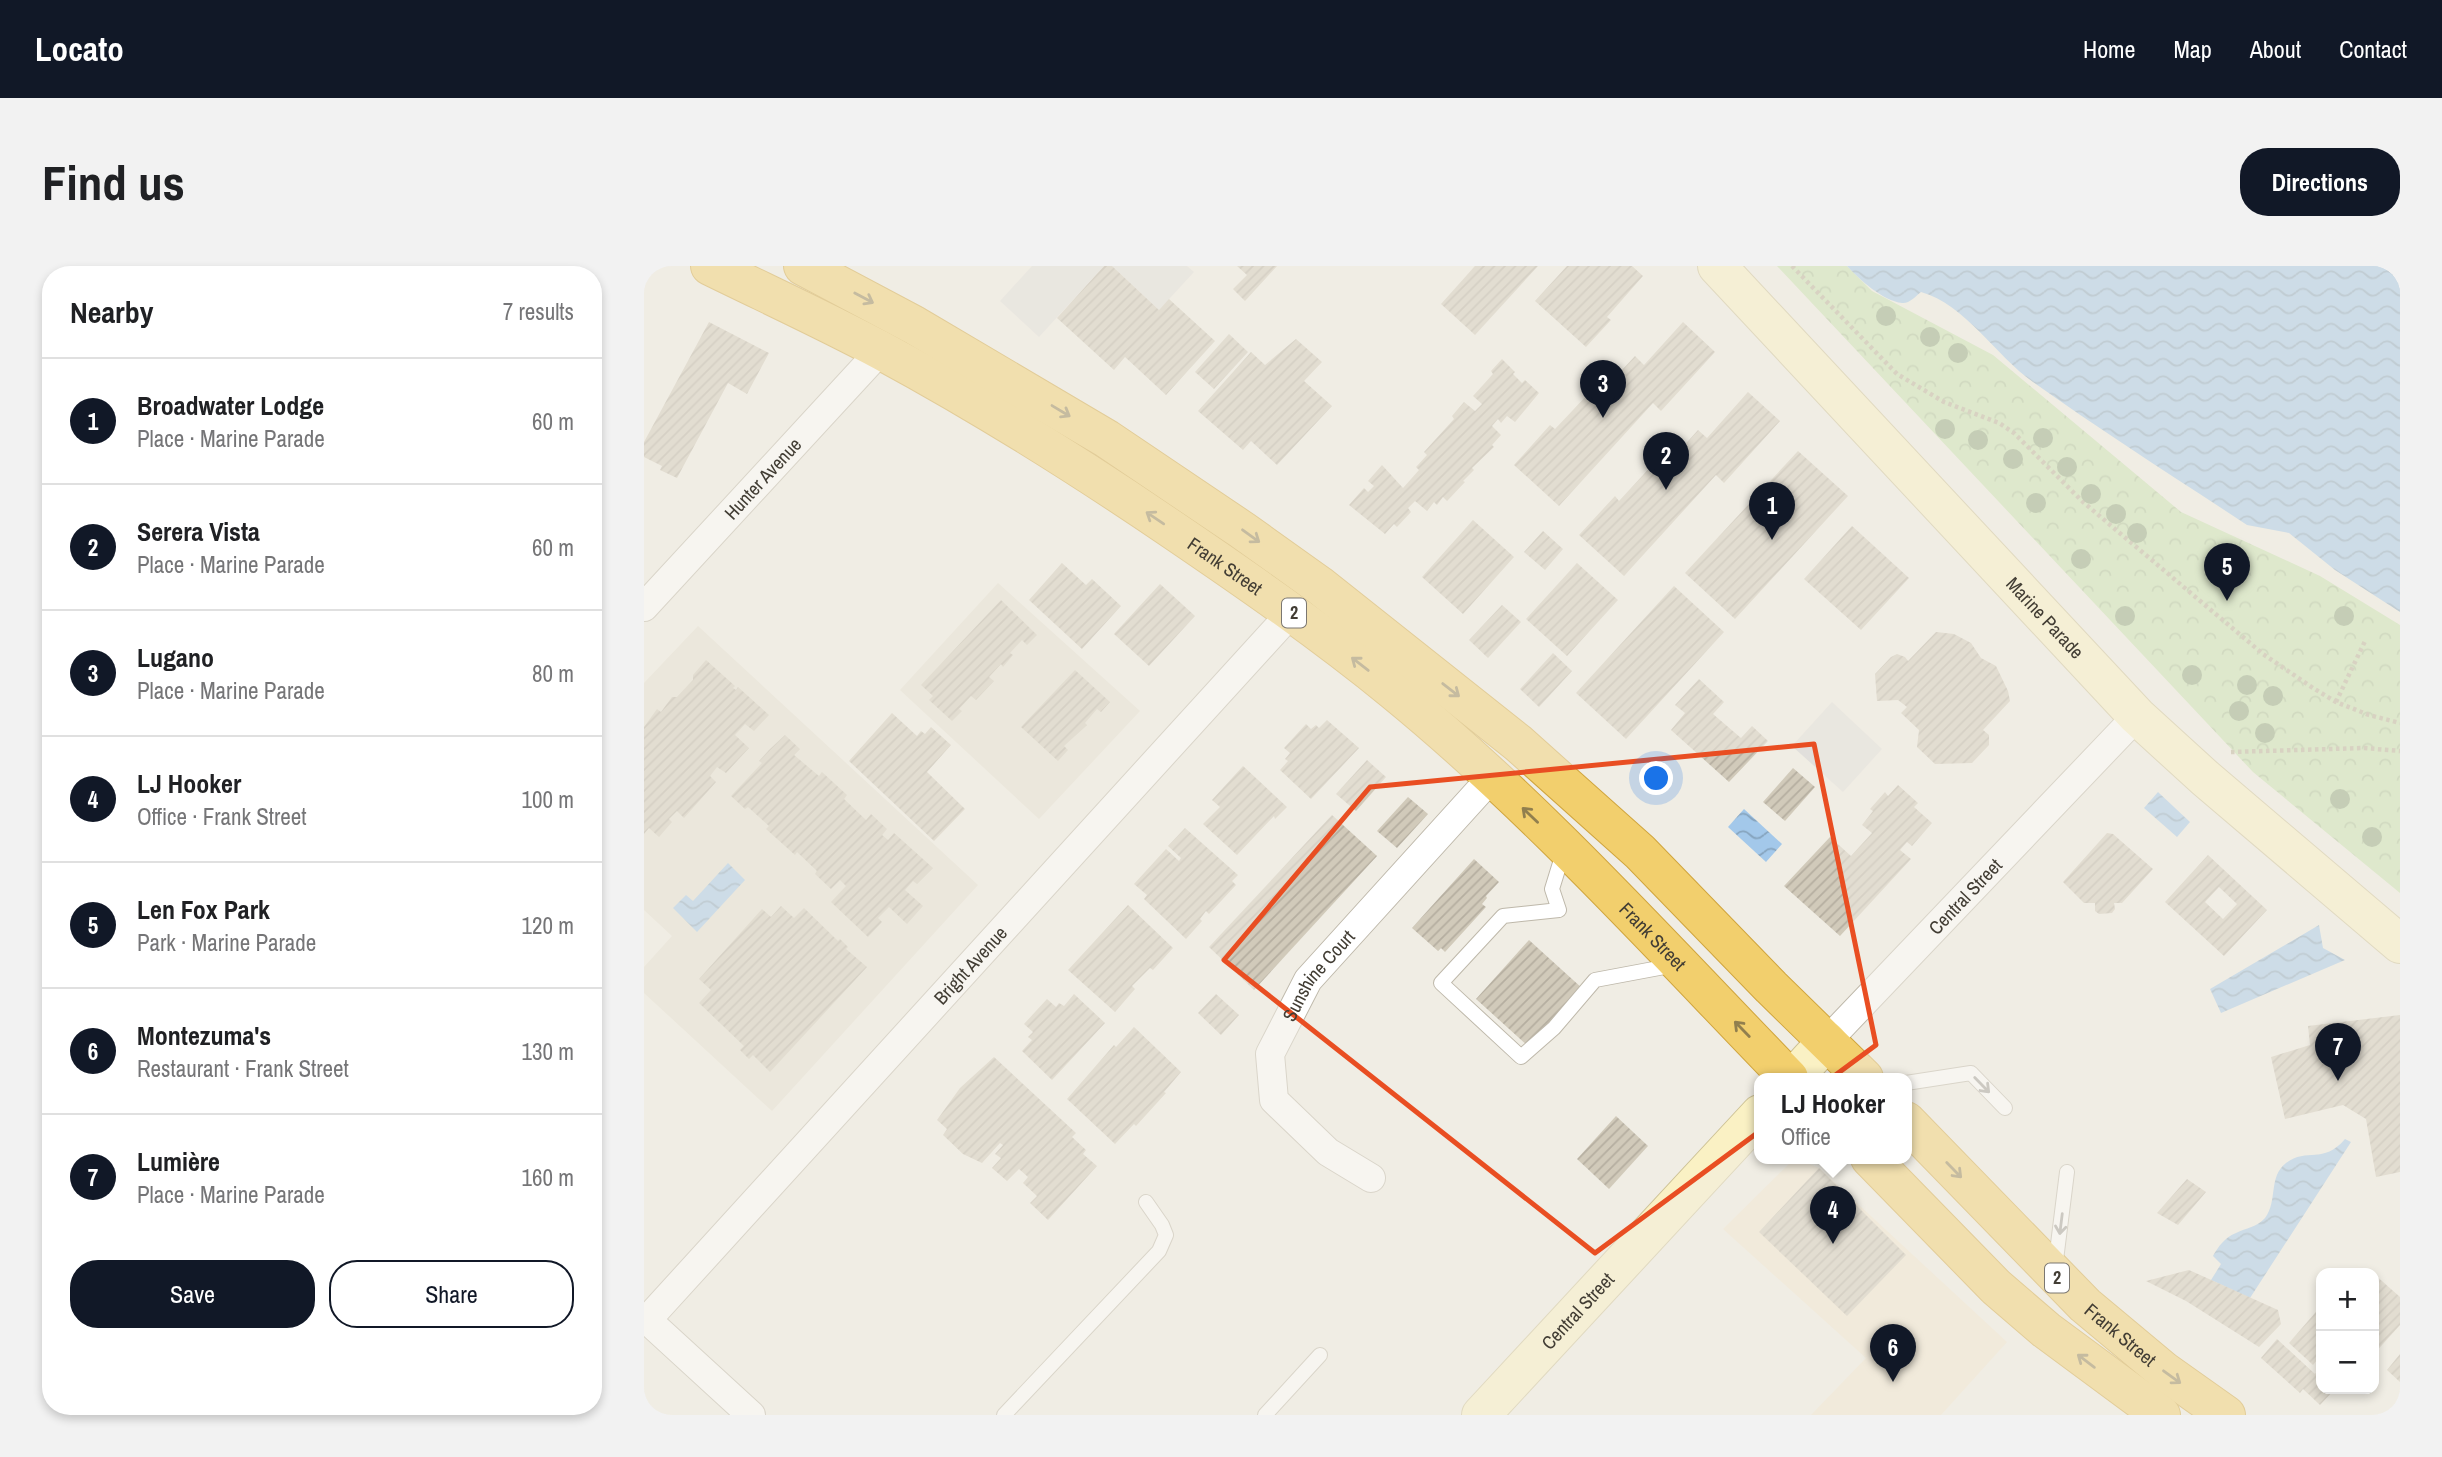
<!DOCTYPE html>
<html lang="en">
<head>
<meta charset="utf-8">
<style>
	:root { --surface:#fff; --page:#f2f2f2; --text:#202124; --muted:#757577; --line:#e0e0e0; --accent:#111827 }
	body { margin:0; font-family:"Archivo Narrow",sans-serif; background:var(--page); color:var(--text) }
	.controls { position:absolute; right:21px; bottom:21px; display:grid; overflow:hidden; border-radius:14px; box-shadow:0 4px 10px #0003 }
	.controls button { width:63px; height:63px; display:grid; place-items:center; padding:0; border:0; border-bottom:2px solid var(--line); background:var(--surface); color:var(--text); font:35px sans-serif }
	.you { position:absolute; left:1013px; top:513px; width:24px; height:24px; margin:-18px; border:5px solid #fff; border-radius:50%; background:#1a73e8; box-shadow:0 0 0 10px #1a73e833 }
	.badge { display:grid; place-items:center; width:46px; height:46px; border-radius:50%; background:var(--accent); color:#fff; font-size:23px; font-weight:700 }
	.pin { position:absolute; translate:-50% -58px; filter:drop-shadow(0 2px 4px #0008) }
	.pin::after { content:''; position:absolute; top:37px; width:24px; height:21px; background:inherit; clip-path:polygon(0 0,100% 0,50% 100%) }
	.popup { position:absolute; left:1110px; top:807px; width:158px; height:91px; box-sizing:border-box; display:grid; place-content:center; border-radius:14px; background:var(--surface); filter:drop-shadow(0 2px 5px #0005); font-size:23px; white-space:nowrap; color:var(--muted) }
	.popup b { font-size:26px; color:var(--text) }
	.popup::after { content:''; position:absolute; left:50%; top:100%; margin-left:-14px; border:14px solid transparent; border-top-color:var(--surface) }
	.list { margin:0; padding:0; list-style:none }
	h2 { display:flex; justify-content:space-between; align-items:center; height:91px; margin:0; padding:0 28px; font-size:30px }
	h2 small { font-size:23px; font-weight:400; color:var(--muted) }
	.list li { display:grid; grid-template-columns:46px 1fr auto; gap:21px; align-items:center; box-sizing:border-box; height:126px; padding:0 28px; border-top:2px solid var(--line) }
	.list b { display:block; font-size:26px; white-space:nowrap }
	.list p { margin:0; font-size:23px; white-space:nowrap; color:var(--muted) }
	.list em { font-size:23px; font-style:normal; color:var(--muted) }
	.actions { display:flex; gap:14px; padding:21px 28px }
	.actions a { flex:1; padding:16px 0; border:2px solid var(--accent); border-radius:28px; text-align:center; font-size:24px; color:var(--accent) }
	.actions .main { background:var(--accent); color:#fff }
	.map { position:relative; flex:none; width:1756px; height:1149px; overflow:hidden; border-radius:28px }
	header { display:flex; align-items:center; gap:42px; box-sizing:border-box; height:98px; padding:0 35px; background:var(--accent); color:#fff }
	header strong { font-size:33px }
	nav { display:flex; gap:38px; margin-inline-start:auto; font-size:24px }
	.intro { display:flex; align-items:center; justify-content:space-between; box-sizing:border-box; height:168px; padding:0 42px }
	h1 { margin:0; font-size:49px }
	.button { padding:18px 32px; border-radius:28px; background:var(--accent); color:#fff; font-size:24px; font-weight:700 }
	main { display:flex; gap:42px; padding:0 42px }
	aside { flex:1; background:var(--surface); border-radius:28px; box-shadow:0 4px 10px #0003 }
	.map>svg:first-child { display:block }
	.residential { fill:#e4e0d2 }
	.commercial { fill:#f1e6d0 }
	.park { fill:url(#park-crowns) }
	.parking { fill:#e1dfdc }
	.water { fill:url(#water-waves) }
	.building { fill:url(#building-hatch); fill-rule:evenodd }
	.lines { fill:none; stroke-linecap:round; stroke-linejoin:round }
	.lane-casing { stroke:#beb8aa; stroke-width:16 }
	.street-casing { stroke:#beb8aa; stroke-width:30 }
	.secondary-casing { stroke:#cdc296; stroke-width:40 }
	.highway-casing { stroke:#d0a53e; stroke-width:40 }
	.path { stroke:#bbb29a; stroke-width:4.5; stroke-dasharray:3.5 3.5; stroke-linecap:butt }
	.lane { stroke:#fff; stroke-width:14 }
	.street { stroke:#fff; stroke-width:28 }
	.secondary { stroke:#faf1c4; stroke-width:38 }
	.highway { stroke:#f2cf6d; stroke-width:38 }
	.tree { fill:#90a77f }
	.oneway { stroke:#917f4e }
	.oneway2 { stroke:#a09e9a }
	.marked { fill:none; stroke:#e94e22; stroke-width:5; stroke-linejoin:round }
	.labels { text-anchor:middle; stroke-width:5; stroke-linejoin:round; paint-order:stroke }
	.shield { fill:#fff; stroke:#7b7771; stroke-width:2 }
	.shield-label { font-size:18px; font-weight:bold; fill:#423d34 }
	.street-label { font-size:19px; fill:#423d34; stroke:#fff }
</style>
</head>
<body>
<header>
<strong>Locato</strong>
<nav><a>Home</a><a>Map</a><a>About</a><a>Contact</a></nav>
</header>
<div class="intro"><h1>Find us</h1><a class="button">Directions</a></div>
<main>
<aside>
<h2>Nearby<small>7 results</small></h2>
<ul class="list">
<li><span class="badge">1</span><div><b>Broadwater Lodge</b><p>Place · Marine Parade</p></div><em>60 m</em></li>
<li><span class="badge">2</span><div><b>Serera Vista</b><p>Place · Marine Parade</p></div><em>60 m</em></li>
<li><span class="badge">3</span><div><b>Lugano</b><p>Place · Marine Parade</p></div><em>80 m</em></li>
<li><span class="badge">4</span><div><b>LJ Hooker</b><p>Office · Frank Street</p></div><em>100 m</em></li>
<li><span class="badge">5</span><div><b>Len Fox Park</b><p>Park · Marine Parade</p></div><em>120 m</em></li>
<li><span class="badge">6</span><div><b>Montezuma's</b><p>Restaurant · Frank Street</p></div><em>130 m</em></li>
<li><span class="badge">7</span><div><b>Lumière</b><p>Place · Marine Parade</p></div><em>160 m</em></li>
</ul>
<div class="actions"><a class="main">Save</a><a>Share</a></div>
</aside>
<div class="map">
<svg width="1756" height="1149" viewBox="0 0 1756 1149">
	<defs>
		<pattern id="park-crowns" width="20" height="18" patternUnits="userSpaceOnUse" patternTransform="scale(1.75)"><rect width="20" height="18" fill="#c7e2af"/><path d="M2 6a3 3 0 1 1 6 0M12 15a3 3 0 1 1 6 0" fill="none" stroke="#acc397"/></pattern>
		<pattern id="water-waves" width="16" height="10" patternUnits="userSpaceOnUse" patternTransform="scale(1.75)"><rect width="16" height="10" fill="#a3c8ea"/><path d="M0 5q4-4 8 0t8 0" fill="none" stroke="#86a4be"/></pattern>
		<pattern id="building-hatch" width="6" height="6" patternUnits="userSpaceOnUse" patternTransform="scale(1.75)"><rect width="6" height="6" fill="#d1caba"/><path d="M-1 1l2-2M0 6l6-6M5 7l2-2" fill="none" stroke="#b5aea0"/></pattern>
	</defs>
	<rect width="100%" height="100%" fill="#f0ede4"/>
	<!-- residential -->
	<g class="residential">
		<polygon points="354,317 496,445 395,553 256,424"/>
		<polygon points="54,360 334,619 128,845 0,727 0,701 28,670 0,644 0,417"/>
	</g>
	<!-- commercial -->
	<polygon class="commercial" points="1151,892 1175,902 1363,1076 1297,1149 1167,1149 1222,1092 1079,963"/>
	<!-- park -->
	<polygon class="park" points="1133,0 1203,0 1228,25 1349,89 1537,246 1676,310 1756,359 1756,627 1609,506"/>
	<!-- parking -->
	<g class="parking">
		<polygon points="388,0 460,0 395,71 356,35"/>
		<polygon points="468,0 543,0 550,6 515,44"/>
		<polygon points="1188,436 1238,483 1199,526 1148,480"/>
	</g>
	<!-- water -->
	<g class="water">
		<path d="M1203,0H1756V346L1691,304L1645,267L1603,259C1532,212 1459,166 1389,116C1352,90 1321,38 1277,26C1272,30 1265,38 1258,37C1239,35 1215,13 1203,0Z"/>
		<polygon points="1514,526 1546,556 1533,571 1500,542"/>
		<polygon points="1100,543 1138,578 1122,596 1084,561"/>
		<polygon points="84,597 101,614 53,666 29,642 42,629 49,635"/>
		<polygon points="1675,659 1679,682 1701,694 1577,747 1566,723"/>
		<path d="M1701,873L1707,876L1606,1032L1567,1014L1577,998L1569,990C1574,981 1581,971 1592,967C1602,962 1613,961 1621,952C1634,935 1624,911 1642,897C1663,881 1679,899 1701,873Z"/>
	</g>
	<!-- building -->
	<g class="building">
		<polygon points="460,0 468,0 515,44 525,33 571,75 522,129 481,91 470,104 413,52"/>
		<polygon points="593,0 633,0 601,35 589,23 603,9"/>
		<polygon points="831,0 894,0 831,69 797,38"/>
		<polygon points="923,0 988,0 999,10 963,51 967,54 942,81 891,35"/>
		<polygon points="65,56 125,87 103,128 84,117 33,212 16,204 18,200 0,191 0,176"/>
		<polygon points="1039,56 1071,86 1017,145 1009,137 915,240 870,199 906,159 911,163 947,125 953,131 991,90 1000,99"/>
		<polygon points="585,68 604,86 570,123 551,106"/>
		<polygon points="652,73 678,96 660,115 688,140 633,199 607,175 599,184 554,145 607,86 621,99"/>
		<polygon points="858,93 871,106 869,108 878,117 881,114 895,127 871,156 863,150 857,157 854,153 848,160 857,169 848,179 850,181 828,202 830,204 819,215 821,216 803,235 799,231 793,239 790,236 783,245 771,235 764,242 767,246 753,261 750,258 741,268 705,239 720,222 724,226 730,220 724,215 738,199 759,222 775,204 772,201 783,189 780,186 810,153 808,150 820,136 831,145 838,138 829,130 849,108 847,105"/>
		<polygon points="1104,126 1136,155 1080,217 1072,209 980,310 935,269 971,230 975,235 1012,195 1020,202 1054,164 1063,172"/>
		<polygon points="1154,185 1204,230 1091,353 1041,307"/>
		<polygon points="829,254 870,291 819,348 778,311"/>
		<polygon points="1208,260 1265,312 1217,364 1160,313"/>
		<polygon points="899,265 919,283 901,304 880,286"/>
		<polygon points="418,297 442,319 448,313 477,340 438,383 385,334"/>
		<polygon points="933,297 974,334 923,390 882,353"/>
		<polygon points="516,318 551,350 505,400 470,368"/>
		<polygon points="1030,320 1080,366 982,473 932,427"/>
		<polygon points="357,334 393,369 383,379 378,374 366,387 369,389 359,401 357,398 345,411 350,415 332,434 327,430 315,443 318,445 308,455 285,434 289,430 277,419"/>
		<polygon points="858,339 877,356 844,392 825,374"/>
		<polygon points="1292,366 1310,368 1327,377 1337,392 1352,400 1364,425 1366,435 1339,464 1345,469 1345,479 1328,497 1291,498 1273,481 1275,464 1257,447 1263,441 1254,434 1233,435 1231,408 1247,391 1253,388 1261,391 1264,395"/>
		<polygon points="909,387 928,405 895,441 876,423"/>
		<polygon points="62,394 91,420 89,422 92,424 94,421 125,449 110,465 101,458 91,469 105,482 82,507 73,501 66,510 72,516 40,552 33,545 25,553 28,556 15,571 5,562 0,568 0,461 13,443 17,446 28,431 33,431 49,414 49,409"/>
		<polygon points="431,404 466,436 457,446 453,443 441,457 443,459 420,480 424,484 414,495 377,461"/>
		<polygon points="1055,413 1080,436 1069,448 1097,472 1108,460 1124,475 1085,516 1027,464 1041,447 1031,439"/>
		<polygon points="248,447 273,470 277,465 281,468 287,461 307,479 283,506 321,543 290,575 205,495"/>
		<polygon points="683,454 715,482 667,533 636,504 644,495 641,493 646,487 640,482 662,458 667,463 672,459 675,462"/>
		<polygon points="141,469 156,483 150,489 175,510 178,506 203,529 200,533 222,554 227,548 243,563 238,569 244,574 250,567 289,602 273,618 269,615 261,624 279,640 263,658 245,641 234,652 238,656 224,671 187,636 202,620 196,614 187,623 171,608 173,605 153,586 151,589 122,563 125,560 104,541 101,543 87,530 118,497 115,495 125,484"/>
		<polygon points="723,494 742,511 712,545 692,528"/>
		<polygon points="599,500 643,541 631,553 630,550 593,589 559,558 576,541 568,534"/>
		<polygon points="1149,502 1171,521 1141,555 1119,536"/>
		<polygon points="1254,519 1274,537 1270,541 1288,557 1268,580 1263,576 1256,584 1267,593 1196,670 1140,620 1186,571 1207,590 1228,567 1218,559 1229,545 1226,543 1241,526 1244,530"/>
		<polygon points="764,531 784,548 753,582 733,565"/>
		<polygon points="688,549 733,590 610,724 565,681"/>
		<polygon points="541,562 594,609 588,615 592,619 565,648 562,645 556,653 558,655 542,673 500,633 503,629 490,618 522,583 535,595 537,592 524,580"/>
		<polygon points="1463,567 1469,568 1509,603 1478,637 1470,637 1471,643 1468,647 1455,648 1451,645 1451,637 1440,637 1419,616"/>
		<path d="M1564,589L1623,644L1580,690L1521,636ZM1575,621L1593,638L1579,653L1561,636Z"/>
		<polygon points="830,593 855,616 842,630 843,632 838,638 842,641 801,686 797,682 794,685 768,662"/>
		<polygon points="484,639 529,682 509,704 506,702 488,720 491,723 471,746 424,704"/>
		<polygon points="137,640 150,652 160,642 194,675 196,673 204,681 202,683 223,701 126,806 109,789 105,793 96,784 100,780 55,737 67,724 55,713 118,643 127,651"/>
		<polygon points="885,674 939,723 885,781 832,733"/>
		<polygon points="430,728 461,757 408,814 378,785 388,774 384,771 389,766 380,758 403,733 412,741 415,737 420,740"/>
		<polygon points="572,728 595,749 577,769 554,747"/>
		<polygon points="1756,749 1756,906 1732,911 1722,853 1699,839 1641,853 1627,791 1666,779 1664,760"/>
		<polygon points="490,761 537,806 520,826 522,827 492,860 490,858 471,878 423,833 470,779 472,781"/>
		<polygon points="350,791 432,867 428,871 442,884 439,888 453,900 404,954 386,937 393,930 379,917 384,911 375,903 363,915 348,902 357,892 351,888 359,879 356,877 338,897 319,888 299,869 303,863 293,854 316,822"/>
		<polygon points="972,850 1004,880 965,923 933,893"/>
		<polygon points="1175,902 1262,989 1203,1050 1115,966"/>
		<polygon points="1543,913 1562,926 1534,959 1513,947"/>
		<polygon points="1545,1004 1634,1044 1637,1058 1615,1081 1542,1035 1502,1015"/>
		<polygon points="1730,1008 1756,1031 1756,1059 1730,1088"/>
		<polygon points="1677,1040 1677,1089 1669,1099 1645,1077"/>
		<polygon points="1633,1073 1671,1108 1675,1103 1677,1106 1677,1123 1691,1123 1676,1139 1659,1123 1656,1127 1617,1092"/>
		<polygon points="1756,1088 1756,1116 1743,1104"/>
	</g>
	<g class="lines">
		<!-- lane casing -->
		<g class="lane-casing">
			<g id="lane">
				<polyline points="920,584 908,623 915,644 859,650 797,717 877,791 910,762 951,714 1031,699"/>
				<polyline points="1262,817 1327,807 1361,842"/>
				<polyline points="1411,1002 1423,906"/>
				<polyline points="360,1149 515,985 522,969 518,959 502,936"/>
				<polyline points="621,1149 676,1089"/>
			</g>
		</g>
		<!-- street casing -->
		<g class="street-casing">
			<g id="street">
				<path id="s1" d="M0,341L237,84"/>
				<path id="s2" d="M1183,775L1493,450"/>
				<path id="s3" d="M727,912L684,886L630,834L626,788L664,714L848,511"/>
				<polyline points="0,1051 107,1149"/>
				<path id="s4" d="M3,1054L648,346"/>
			</g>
		</g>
		<!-- secondary casing -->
		<g class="secondary-casing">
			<g id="secondary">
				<path id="s5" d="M1073,0L1493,450L1561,512L1756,678"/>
				<polyline points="1149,812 1183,775"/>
				<path id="s6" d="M837,1149L1116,848"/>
			</g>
		</g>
		<!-- highway casing -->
		<g class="highway-casing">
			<g id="highway">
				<path id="s7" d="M66,0C123,28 182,55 238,85C338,139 435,200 529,264C604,315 679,367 750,425C892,541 1017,680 1145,812"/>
				<polyline points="159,0 270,59 463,173 598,264 675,319 874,477 996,586 1127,721 1220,812"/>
				<path id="s8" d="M1262,855L1441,1039L1520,1105L1582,1149"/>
				<polyline points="1226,892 1352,1021 1402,1064 1517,1149"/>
			</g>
		</g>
		<!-- path -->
		<g class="path">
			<polyline points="1148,0 1253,108 1300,136 1355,157 1370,167 1439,236 1619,388 1669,422 1692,436 1725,449 1756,457"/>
			<polyline points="1692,436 1722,373"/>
			<polyline points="1587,486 1720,482 1756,485"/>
		</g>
		<!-- lane -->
		<use href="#lane" class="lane"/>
		<!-- street -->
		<use href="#street" class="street"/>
		<!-- secondary -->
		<use href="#secondary" class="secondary"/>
		<!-- highway -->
		<use href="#highway" class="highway"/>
	</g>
	<!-- trees -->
	<g class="tree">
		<circle cx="1242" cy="50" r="10"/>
		<circle cx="1286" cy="71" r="10"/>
		<circle cx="1314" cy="87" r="10"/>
		<circle cx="1301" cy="163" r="10"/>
		<circle cx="1399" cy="172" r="10"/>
		<circle cx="1334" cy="174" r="10"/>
		<circle cx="1369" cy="193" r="10"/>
		<circle cx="1423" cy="201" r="10"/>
		<circle cx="1447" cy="228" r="10"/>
		<circle cx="1392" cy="237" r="10"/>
		<circle cx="1472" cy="248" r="10"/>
		<circle cx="1493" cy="267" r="10"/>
		<circle cx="1437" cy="293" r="10"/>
		<circle cx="1481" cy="350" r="10"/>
		<circle cx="1700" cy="350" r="10"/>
		<circle cx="1548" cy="409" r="10"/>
		<circle cx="1603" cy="419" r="10"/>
		<circle cx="1629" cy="430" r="10"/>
		<circle cx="1595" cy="445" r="10"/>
		<circle cx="1621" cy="467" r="10"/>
		<circle cx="1696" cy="533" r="10"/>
		<circle cx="1728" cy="571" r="10"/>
	</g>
	<!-- one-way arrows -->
	<defs><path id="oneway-shaft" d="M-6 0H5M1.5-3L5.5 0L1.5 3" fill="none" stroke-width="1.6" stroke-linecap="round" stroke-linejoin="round" transform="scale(1.75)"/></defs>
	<g class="oneway">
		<use href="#oneway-shaft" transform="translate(220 32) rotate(28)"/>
		<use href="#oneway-shaft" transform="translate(417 145) rotate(31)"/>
		<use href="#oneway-shaft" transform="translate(511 252) rotate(-146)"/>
		<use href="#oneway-shaft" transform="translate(607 270) rotate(36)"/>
		<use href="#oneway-shaft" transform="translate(716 398) rotate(-142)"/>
		<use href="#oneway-shaft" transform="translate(807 424) rotate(38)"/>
		<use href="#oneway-shaft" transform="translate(886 549) rotate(-136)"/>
		<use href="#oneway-shaft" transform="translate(1098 763) rotate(-134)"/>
		<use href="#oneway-shaft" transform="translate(1310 904) rotate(46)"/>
		<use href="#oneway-shaft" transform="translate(1442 1095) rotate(-143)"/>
		<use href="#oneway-shaft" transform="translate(1528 1111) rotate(36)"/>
	</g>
	<g class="oneway2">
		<use href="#oneway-shaft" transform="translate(1338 819) rotate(46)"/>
		<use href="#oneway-shaft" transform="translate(1417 958) rotate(97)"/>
	</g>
	<!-- marked area -->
	<path d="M0 0H1756V1149H0ZM1170,478L1232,779L951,987L580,694L726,521Z" fill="#f0ede4" fill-opacity=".55" fill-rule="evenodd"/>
	<path class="marked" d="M1170,478L1232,779L951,987L580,694L726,521Z"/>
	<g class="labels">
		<!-- shield labels -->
		<g class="shield">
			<rect x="638" y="332.5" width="24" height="29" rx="5"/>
			<rect x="1401" y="997.5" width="24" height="29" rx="5"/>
		</g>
		<g class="shield-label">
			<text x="650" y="353">2</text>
			<text x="1413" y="1018">2</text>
		</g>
		<!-- street labels -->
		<g class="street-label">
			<text dy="7" stroke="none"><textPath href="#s1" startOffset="175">Hunter Avenue</textPath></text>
			<text dy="7" stroke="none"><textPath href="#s7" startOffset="597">Frank Street</textPath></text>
			<text dy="7" stroke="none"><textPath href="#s5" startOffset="481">Marine Parade</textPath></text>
			<text dy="7" stroke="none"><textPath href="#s2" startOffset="200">Central Street</textPath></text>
			<text dy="7" stroke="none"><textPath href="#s7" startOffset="1164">Frank Street</textPath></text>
			<text dy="7" stroke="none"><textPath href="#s4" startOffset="480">Bright Avenue</textPath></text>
			<text dy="7" stroke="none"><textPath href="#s3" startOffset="264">Sunshine Court</textPath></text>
			<text dy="7" stroke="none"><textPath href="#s6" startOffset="142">Central Street</textPath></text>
			<text dy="7" stroke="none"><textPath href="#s8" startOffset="303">Frank Street</textPath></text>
		</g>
	</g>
</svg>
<div class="controls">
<button>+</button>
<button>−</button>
</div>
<div class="you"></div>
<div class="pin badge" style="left:1128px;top:274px">1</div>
<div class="pin badge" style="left:1022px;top:224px">2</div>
<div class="pin badge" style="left:959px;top:152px">3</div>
<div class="pin badge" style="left:1189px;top:978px">4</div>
<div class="popup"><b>LJ Hooker</b>Office</div>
<div class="pin badge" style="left:1583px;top:335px">5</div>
<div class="pin badge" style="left:1249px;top:1116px">6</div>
<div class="pin badge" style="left:1694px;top:815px">7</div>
</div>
</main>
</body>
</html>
